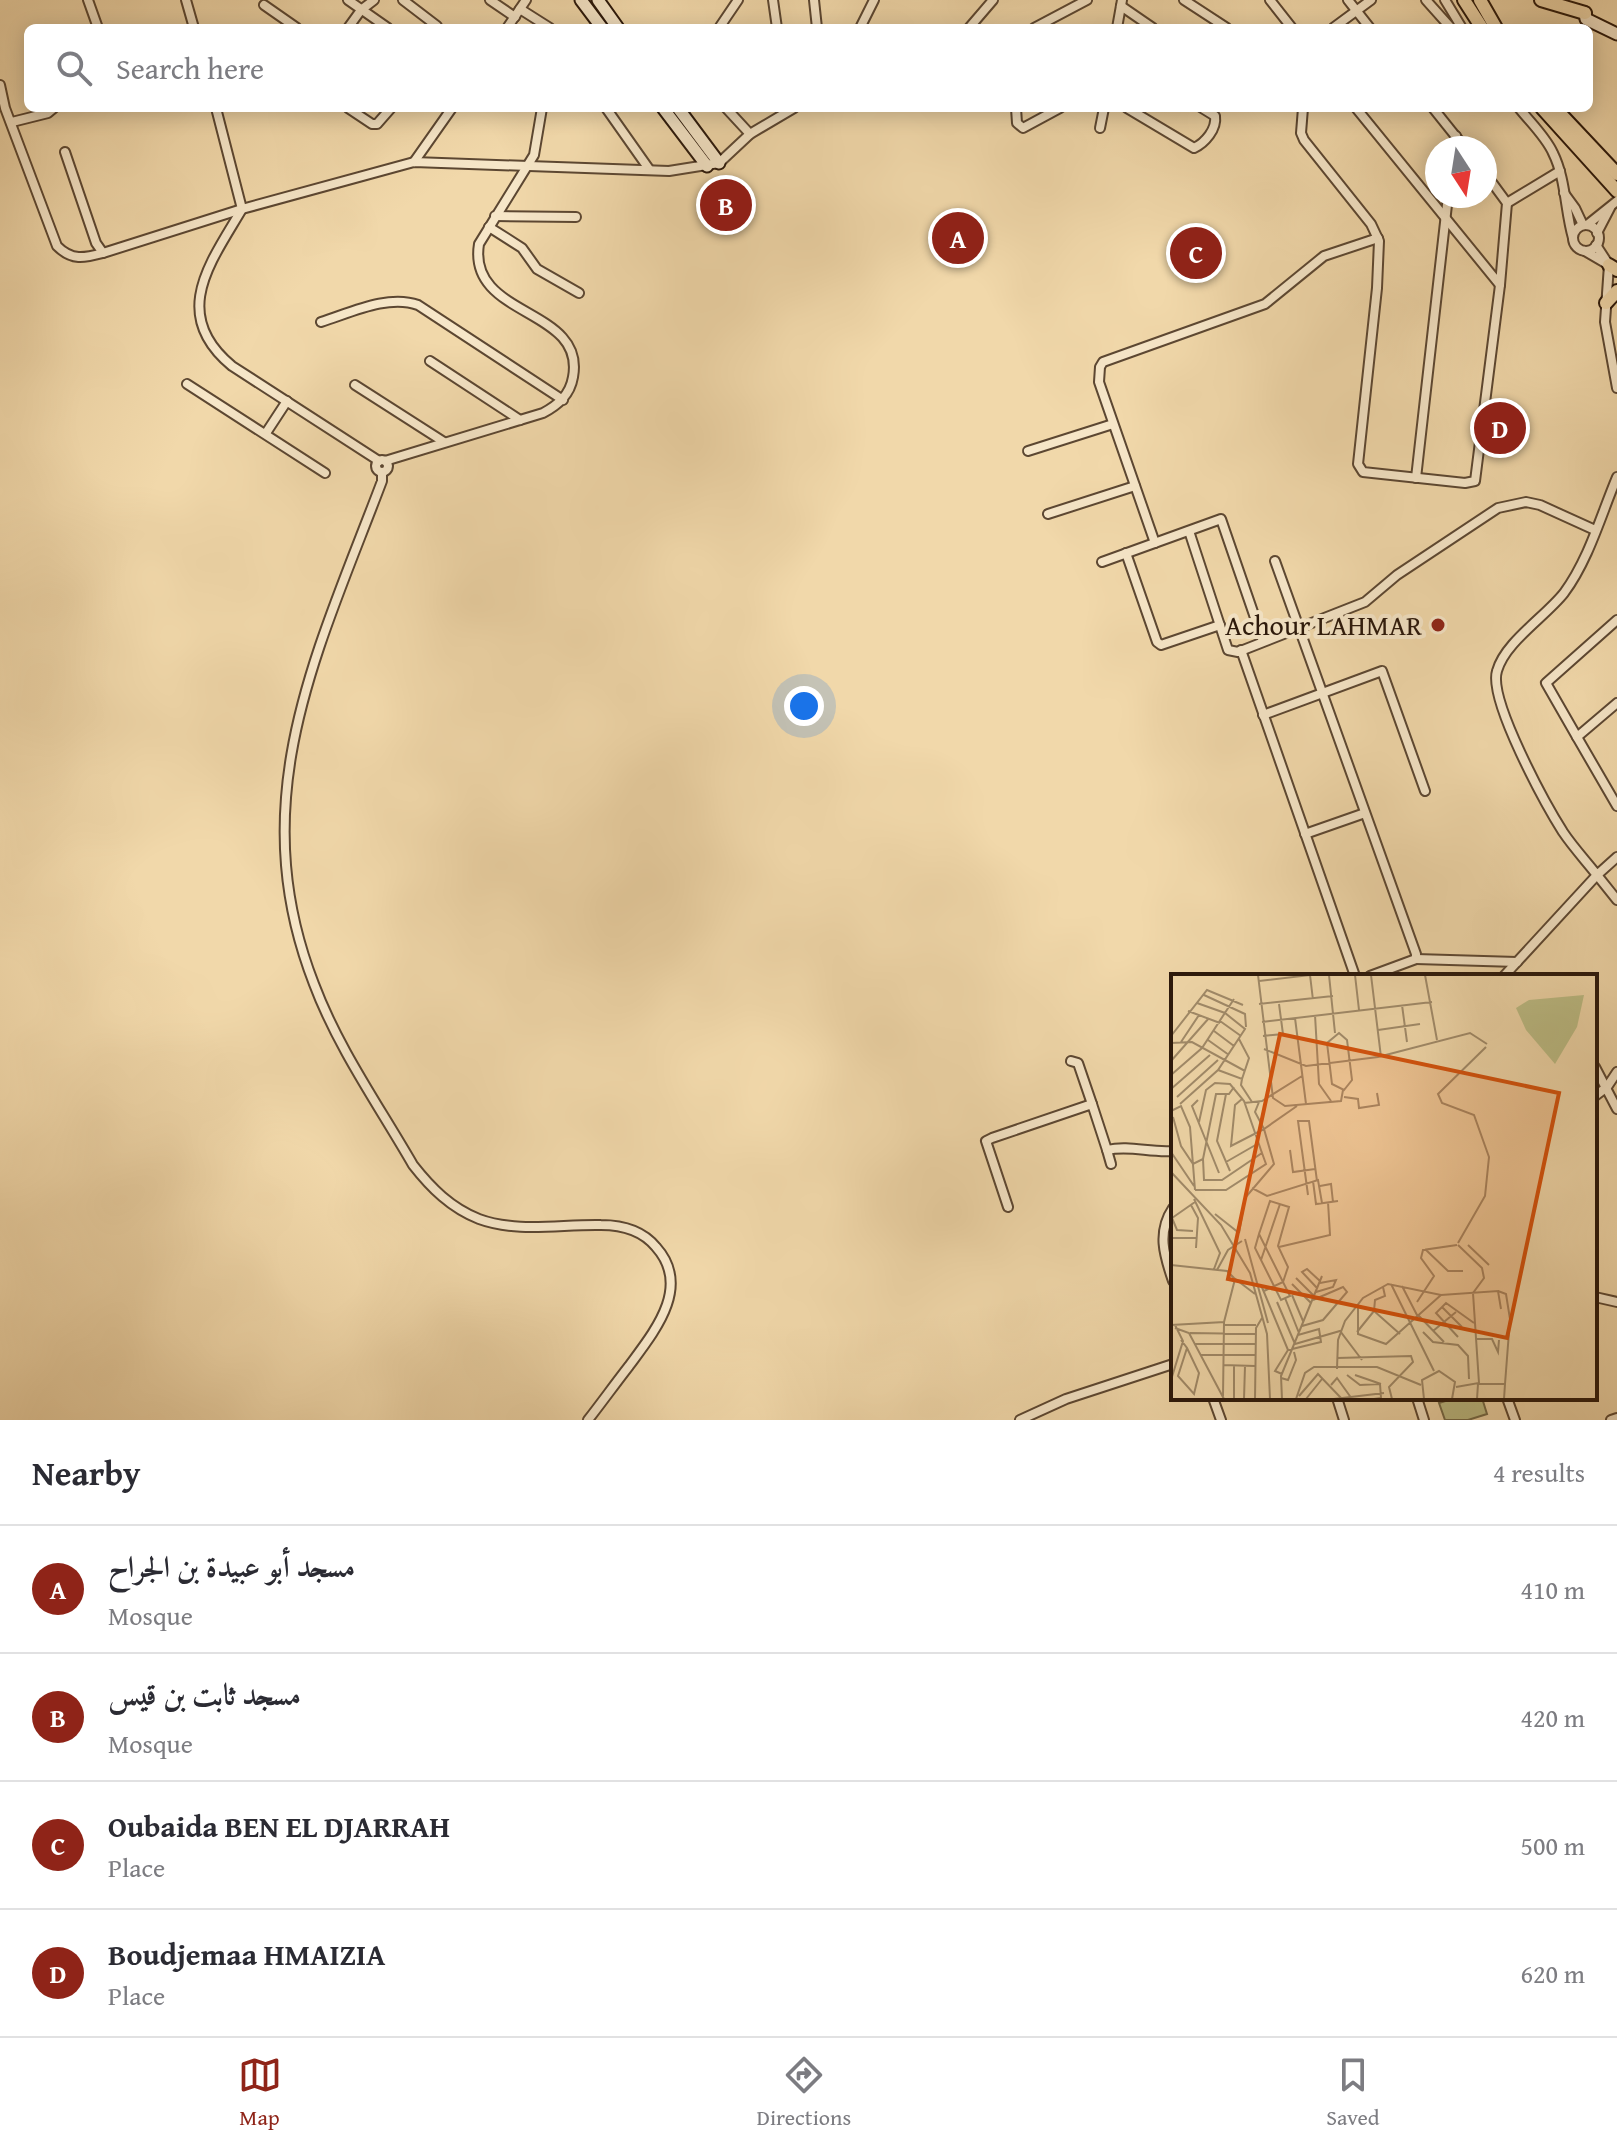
<!DOCTYPE html>
<html lang="en">
<head>
<meta charset="utf-8">
<style>
	:root { --surface:#fff; --page:#f2f2f3; --text:#2b2b33; --muted:#7c7c81; --line:#e1e1e2; --accent:#8f2418 }
	body { margin:0; font-family:"Gentium Book Plus",Amiri,serif; background:var(--page); color:var(--text) }
	.compass { position:absolute; left:1425px; top:136px; width:72px; height:72px; border-radius:50%; background:var(--surface); box-shadow:0 4px 20px #0003; rotate:168deg }
	.you { position:absolute; left:804px; top:706px; width:28px; height:28px; margin:-20px; border:6px solid #fff; border-radius:50%; background:#1a73e8; box-shadow:0 0 0 12px #1a73e833 }
	.badge { display:grid; place-items:center; width:52px; height:52px; border-radius:50%; background:var(--accent); color:#fff; font-size:26px; font-weight:700 }
	.pin { position:absolute; translate:-50% -50%; border:4px solid #fff; box-shadow:0 2px 8px #0006 }
	.list { margin:0; padding:0; list-style:none }
	h2 { display:flex; justify-content:space-between; align-items:center; height:104px; margin:0; padding:0 32px; font-size:34px }
	h2 small { font-size:26px; font-weight:400; color:var(--muted) }
	.list li { display:grid; grid-template-columns:52px 1fr auto; gap:24px; align-items:center; box-sizing:border-box; height:128px; padding:0 32px; border-top:2px solid var(--line) }
	.list b { display:block; font-size:30px; white-space:nowrap }
	.list p { margin:0; font-size:26px; white-space:nowrap; color:var(--muted) }
	.list em { font-size:26px; font-style:normal; color:var(--muted) }
	.icon { flex:none; width:44px; height:44px; fill:none; stroke:currentColor; stroke-width:2; stroke-linecap:round; stroke-linejoin:round }
	.map { position:relative; flex:none; width:1617px; height:1420px; overflow:hidden }
	.search { position:absolute; background:var(--surface); box-shadow:0 4px 20px #0003; left:24px; right:24px; top:24px; height:88px; display:flex; align-items:center; gap:20px; box-sizing:border-box; padding:0 28px; border-radius:12px; color:var(--muted); font-size:30px }
	.sheet { height:616px; background:var(--surface) }
	nav { display:flex; justify-content:space-around; align-items:center; box-sizing:border-box; height:112px; border-top:2px solid var(--line); background:var(--surface); font-size:22px; color:var(--muted) }
	nav a { display:grid; justify-items:center; gap:4px }
	nav .on { color:var(--accent) }
	.map>svg:first-child { display:block }
	.pitch { fill:#bdbe86; stroke:#746a48; stroke-width:2 }
	.lines { fill:none; stroke-linecap:round; stroke-linejoin:round }
	.minor-casing { stroke:#5c4732; stroke-width:12 }
	.secondary-casing { stroke:#2a170a; stroke-width:15 }
	.trunk-casing { stroke:#2a170a; stroke-width:16 }
	.minor { stroke:#f6e6c8; stroke-width:8 }
	.secondary { stroke:#f6e6c8; stroke-width:11 }
	.trunk { stroke:#f1d8aa; stroke-width:12 }
	.poi-dot { fill:#8f2418; stroke:#f6e6c8; stroke-width:3 }
	.labels { text-anchor:middle; stroke-width:8; stroke-linejoin:round; paint-order:stroke }
	.poi-label { font-size:28px; fill:#2a170a; stroke:#f6e6c8; text-anchor:end }
	.inset-road { fill:none; stroke:#a18b6a; stroke-width:2 }
	.view { fill:#d5520c; fill-opacity:0.15; stroke:#d5520c; stroke-width:4 }
	.inset-edge { fill:none; stroke:#2a170a; stroke-width:4 }
</style>
</head>
<body>
<div class="map">
<svg width="1617" height="1420" viewBox="0 0 1617 1420">
	<rect width="100%" height="100%" fill="#f1d8aa"/>
	<filter id="stains"><feTurbulence type="fractalNoise" baseFrequency=".0025" numOctaves="4"/><feColorMatrix values="0 0 0 0 .2 0 0 0 0 .09 0 0 0 0 .02 0 0 0 .5 -.17"/></filter>
	<radialGradient id="worn" r=".72"><stop offset=".6" stop-color="#630" stop-opacity="0"/><stop offset="1" stop-color="#630" stop-opacity=".3"/></radialGradient>
	<!-- pitch -->
	<polygon class="pitch" points="1455,1398 1482,1398 1487,1414 1468,1420 1445,1420 1439,1403"/>
	<g class="lines">
		<!-- minor casing -->
		<g class="minor-casing">
			<g id="minor">
				<polyline points="88,0 98,28"/>
				<polyline points="186,0 194,28"/>
				<polyline points="348,0 388,28"/>
				<polyline points="403,0 437,26"/>
				<polyline points="490,0 515,17"/>
				<polyline points="773,0 777,28"/>
				<polyline points="814,0 817,28"/>
				<polyline points="1184,0 1227,28"/>
				<polyline points="1270,0 1292,28"/>
				<polyline points="1348,0 1370,28"/>
				<polyline points="1426,0 1451,28"/>
				<polyline points="1445,0 1462,28"/>
				<polyline points="264,5 297,28"/>
				<polyline points="1121,6 1153,28"/>
				<polyline points="520,9 550,28"/>
				<polyline points="348,28 361,10 374,0"/>
				<polyline points="507,28 526,0"/>
				<polyline points="719,28 738,0"/>
				<polyline points="860,28 874,0"/>
				<polyline points="969,28 993,0"/>
				<polyline points="1034,28 1087,0"/>
				<polyline points="1117,28 1122,0"/>
				<polyline points="1333,28 1371,0"/>
				<path d="M0,85L5,108L57,246C72,261 84,258 103,253"/>
				<path d="M216,108L242,209C211,262 169,314 232,366L379,461"/>
				<polyline points="348,108 372,124 377,124 391,108"/>
				<polyline points="606,108 649,169"/>
				<polyline points="726,108 750,134"/>
				<polyline points="1016,108 1017,123 1023,128 1060,108"/>
				<path d="M1127,108L1194,148C1205,143 1217,129 1215,116L1202,108"/>
				<polyline points="1303,108 1301,133 1304,140 1371,224 1379,241 1377,288 1358,464 1363,472 1465,483 1475,481 1500,285"/>
				<polyline points="1356,108 1500,285 1507,203 1485,173"/>
				<polyline points="1433,108 1465,148"/>
				<path d="M1519,108C1530,122 1546,137 1553,153C1566,179 1565,211 1573,238"/>
				<polyline points="12,122 48,113 54,108"/>
				<polyline points="1100,128 1104,108"/>
				<polyline points="1454,148 1456,136"/>
				<polyline points="65,152 96,243 103,253 242,209 414,162 669,171 719,163 750,134 794,108"/>
				<polyline points="414,162 452,108"/>
				<polyline points="1564,193 1575,208 1583,225"/>
				<polyline points="1507,203 1560,171"/>
				<polyline points="495,216 576,217"/>
				<polyline points="1587,225 1617,201"/>
				<circle cx="1586" cy="238" r="13"/>
				<polyline points="489,227 522,248 537,269 579,293"/>
				<polyline points="1597,233 1610,208"/>
				<polyline points="1585,251 1609,265 1596,245"/>
				<polyline points="1609,265 1605,322 1617,388"/>
				<path d="M321,322C350,313 388,294 418,305L563,400"/>
				<polyline points="430,361 520,420"/>
				<polyline points="187,384 325,473"/>
				<polyline points="355,385 444,442"/>
				<polyline points="266,433 287,401"/>
				<polyline points="1028,451 1113,424"/>
				<circle cx="382" cy="466" r="6"/>
				<path d="M385,461L543,413C558,405 570,395 573,377C586,307 467,318 479,244L534,155L542,108"/>
				<path d="M382,473V481C317,653 242,799 314,984C338,1048 379,1106 413,1165C431,1188 451,1208 479,1219C517,1233 561,1224 601,1225C623,1225 642,1230 656,1247C692,1287 654,1332 629,1366C615,1384 602,1402 588,1420"/>
				<path d="M1617,477C1601,515 1589,559 1564,593C1545,617 1505,642 1497,671C1488,700 1546,805 1563,832C1573,847 1586,861 1597,875L1617,857"/>
				<polyline points="1416,478 1448,196"/>
				<polyline points="1048,514 1135,486"/>
				<polyline points="1189,531 1228,650 1238,652 1365,602 1397,575 1498,508 1526,502 1540,505 1595,530"/>
				<polyline points="1155,543 1099,382 1100,367 1103,362 1265,304 1324,256 1378,238"/>
				<polyline points="1126,553 1157,642 1161,645 1220,625"/>
				<polyline points="1275,561 1416,954 1416,959 1370,976"/>
				<polyline points="1102,562 1221,519 1263,641"/>
				<polyline points="1617,620 1546,683 1577,737 1617,703"/>
				<polyline points="1241,650 1355,976"/>
				<polyline points="1263,715 1382,671 1425,791"/>
				<polyline points="1577,737 1617,806"/>
				<polyline points="1305,834 1365,813"/>
				<polyline points="1416,959 1517,962"/>
				<polyline points="1504,976 1597,875 1617,900"/>
				<polyline points="1071,1061 1078,1063 1092,1104"/>
				<polyline points="1595,1067 1617,1109"/>
				<polyline points="1595,1096 1607,1087 1617,1072"/>
				<polyline points="1107,1150 1111,1164"/>
				<path d="M1008,1207L986,1141L992,1138L1092,1104L1107,1150C1130,1145 1150,1153 1173,1151"/>
				<path d="M1173,1208C1157,1232 1164,1255 1173,1281"/>
				<polyline points="1595,1297 1617,1302"/>
				<polyline points="1213,1398 1221,1420"/>
				<polyline points="1337,1398 1344,1420"/>
				<polyline points="1417,1398 1424,1420"/>
				<polyline points="1507,1398 1515,1420"/>
				<polyline points="1020,1420 1066,1399 1173,1364"/>
				<polyline points="1611,1420 1617,1418"/>
			</g>
		</g>
		<!-- secondary casing -->
		<g class="secondary-casing">
			<g id="secondary">
				<polyline points="581,0 602,28"/>
				<polyline points="598,0 618,28"/>
				<polyline points="1585,13 1586,19 1617,34"/>
				<polyline points="663,108 707,166"/>
				<polyline points="678,108 719,163"/>
			</g>
		</g>
		<!-- trunk casing -->
		<g class="trunk-casing">
			<g id="trunk">
				<polyline points="1464,0 1482,28"/>
				<polyline points="1480,0 1496,28"/>
				<polyline points="1541,0 1585,13"/>
				<polyline points="1542,108 1617,191"/>
				<polyline points="1555,108 1617,174"/>
				<polyline points="1609,265 1617,270"/>
				<polyline points="1606,303 1617,291"/>
			</g>
		</g>
		<!-- minor -->
		<use href="#minor" class="minor"/>
		<!-- secondary -->
		<use href="#secondary" class="secondary"/>
		<!-- trunk -->
		<use href="#trunk" class="trunk"/>
	</g>
	<!-- markers -->
	<circle class="poi-dot" cx="1438" cy="625" r="8"/>
	<g class="labels">
		<!-- poi labels -->
		<g class="poi-label">
			<text x="1422" y="635">Achour LAHMAR</text>
		</g>
	</g>
	<!-- overview -->
	<g transform="translate(1171 974)">
		<rect width="426" height="426" fill="#f1d8aa"/>
		<path d="M413,21L406,53L384,90L355,56L345,34L358,26Z" fill="#bdbe86"/>
		<path class="inset-road" d="M87,1L102,124L114,132L170,127L172,116M158,1L164,59M184,1L188,36M200,1L210,83M254,1L266,66M88,7L139,1L142,26M33,21L74,40L75,53M88,30L162,22M231,31L236,68M17,37L49,49M144,41L148,110L160,127M124,44L135,130M49,47L70,62M91,48L261,28M207,56L249,50M43,57L63,72M168,59L176,66L181,106L173,116L161,110L156,69ZM0,62L36,16L72,31M92,62L112,60L108,30M37,66L58,81M10,68L28,41M0,69L21,68L74,97M93,75L135,92L207,83L299,59L316,70M0,87L38,44M47,96L71,105L78,84L68,65M0,101L31,74L63,25M71,105L70,111L81,128M0,115L39,81M55,120L46,167L59,197M6,123L47,86M173,123L187,125L188,134L208,131L206,119M27,126L21,132L48,199M88,128L84,138L93,155L126,132M73,129L91,127L131,102M9,130L47,96L74,55L54,39L26,29M0,137L10,132L19,153L24,216M2,143L10,172L22,190L32,185L45,120H58L63,113M28,148L35,116L44,109L59,110L73,127L91,179M119,176L122,198L144,195M0,178L23,212M55,188L88,169M0,198L50,251L79,299L96,360L99,425M142,207L145,230L167,227M149,212L160,210L162,228M81,214L96,222L147,206L151,229M24,216H55L95,190L91,179L51,206H33L32,185M137,221L127,147H138L146,207M23,225L49,279L43,295M20,231L27,244L25,274M44,240L68,259M22,257L6,256L1,244L24,228M68,259L74,224L103,190L93,155L60,172L64,131L71,125M88,260L99,227L118,233L107,272L117,293L112,308L93,317M88,260L119,322L110,326L84,274ZM0,264H25M74,265L97,349M287,269L314,222L318,183L303,141L271,129L267,120L315,73M297,271L318,291M108,273L159,261L157,228M254,275L277,297H292M90,286L109,230M0,291L56,297L63,304M46,296L57,276L71,267M63,304L84,320M125,304L143,322M121,310L140,329M220,310L263,397M90,311L117,376L150,368L148,355L127,361M231,312L247,343M146,314L131,298L136,295L149,307M327,317L335,320L339,345L334,410M145,318L162,313L165,306L149,309M121,321L132,347M114,324L128,359M106,328L124,370L169,357L191,386M246,328L263,302L250,284L252,276L286,271M187,331V360L215,370L270,321M271,333L291,353M203,337L229,360M248,342L273,368M0,351L53,348L64,305M53,351H85M131,352L152,346L176,318L172,313L142,326M4,354L18,359L53,425M262,357L285,338M186,358L203,337L204,326L214,322L212,313M252,358L262,368L287,371L297,382L298,405M19,359L85,360M287,363L265,339L275,329L303,349M305,365H321L327,378L328,366M10,366L16,374L7,402L23,420L28,399L16,374M23,370H85M29,381H85M166,384L240,382L242,388L218,413L221,425M52,391L84,392M166,395L167,366L174,347L192,324L217,310L270,321L327,317L330,335M111,400L104,397L117,376M176,401L189,411L209,410L210,424L203,425M184,401L210,410M110,404L117,406L125,386L123,378M0,406L12,367L4,351M160,411L166,404L181,425M285,413L308,409L302,319L313,304L311,294L287,271M52,422L53,348M128,422L147,400L171,425M63,425V392M73,425L74,392M84,425L85,354L91,344M111,425L110,402L151,302M125,425L134,399L143,393H206L250,411M135,425L151,405M163,425L213,419M253,425L251,406L268,397L284,408L281,425M306,425L307,410H334L333,425"/>
		<path class="view" d="M109,60L388,119L336,364L57,305Z"/>
		<rect width="426" height="426" class="inset-edge"/>
	</g>
	<rect width="100%" height="100%" filter="url(#stains)"/>
	<rect width="100%" height="100%" fill="url(#worn)"/>
</svg>
<svg class="compass" viewBox="-18 -18 36 36"><path d="M0-13l5 13h-10z" fill="#e53935"/><path d="M0 13l5-13h-10z" fill="#7c7c81"/></svg>
<div class="you"></div>
<div class="pin badge" style="left:958px;top:238px">A</div>
<div class="pin badge" style="left:726px;top:205px">B</div>
<div class="pin badge" style="left:1196px;top:253px">C</div>
<div class="pin badge" style="left:1500px;top:428px">D</div>
<div class="search"><svg class="icon" aria-label="search" viewBox="0 0 24 24"><circle cx="10" cy="10" r="6"/><path d="M15 15l6 6"/></svg>Search here</div>
</div>
<section class="sheet">
<h2>Nearby<small>4 results</small></h2>
<ul class="list">
<li><span class="badge">A</span><div><b>مسجد أبو عبيدة بن الجراح</b><p>Mosque</p></div><em>410 m</em></li>
<li><span class="badge">B</span><div><b>مسجد ثابت بن قيس</b><p>Mosque</p></div><em>420 m</em></li>
<li><span class="badge">C</span><div><b>Oubaida BEN EL DJARRAH</b><p>Place</p></div><em>500 m</em></li>
<li><span class="badge">D</span><div><b>Boudjemaa HMAIZIA</b><p>Place</p></div><em>620 m</em></li>
</ul>
</section>
<nav>
<a class="on"><svg class="icon" aria-label="map" viewBox="0 0 24 24"><path d="M3 6l6-2 6 2 6-2v14l-6 2-6-2-6 2zM9 4v14M15 6v14"/></svg>Map</a>
<a><svg class="icon" aria-label="directions" viewBox="0 0 24 24"><path d="M12 3l9 9-9 9-9-9zM9 14v-3h6M13 9l2 2-2 2"/></svg>Directions</a>
<a><svg class="icon" aria-label="saved" viewBox="0 0 24 24"><path d="M7 4h10v16l-5-4-5 4z"/></svg>Saved</a>
</nav>
</body>
</html>
